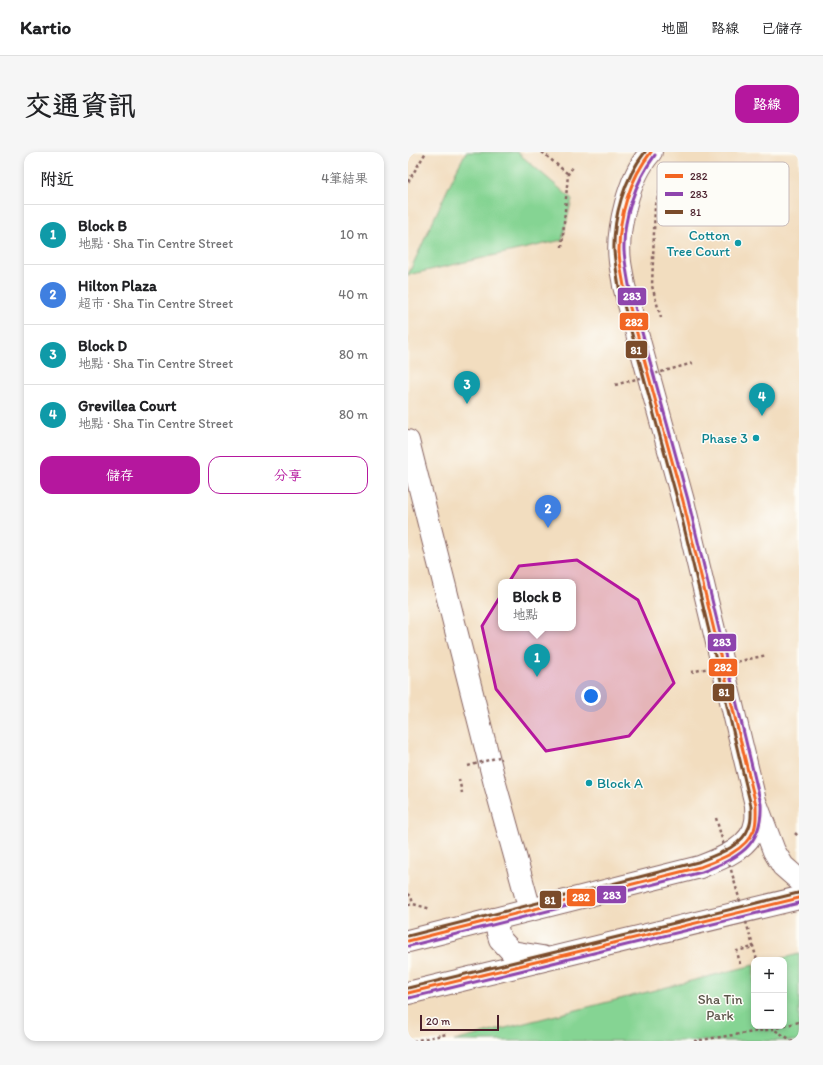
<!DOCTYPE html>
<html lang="zh-TW">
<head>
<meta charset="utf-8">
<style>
	:root { --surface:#fff; --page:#f6f6f6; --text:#202124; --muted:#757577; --line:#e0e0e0; --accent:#b5179e }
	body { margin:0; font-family:Itim,"LXGW WenKai TC",sans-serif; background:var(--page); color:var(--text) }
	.controls { position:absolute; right:12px; bottom:12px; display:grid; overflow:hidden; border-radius:8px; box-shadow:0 2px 6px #0003 }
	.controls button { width:36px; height:36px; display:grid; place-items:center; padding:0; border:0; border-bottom:1px solid var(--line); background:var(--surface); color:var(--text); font:20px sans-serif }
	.scale { position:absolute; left:12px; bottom:10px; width:79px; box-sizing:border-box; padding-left:4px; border:2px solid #4a1f2b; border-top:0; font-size:11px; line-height:14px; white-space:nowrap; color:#4a1f2b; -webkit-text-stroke:3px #fdfcf7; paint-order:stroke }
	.you { position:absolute; left:183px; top:544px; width:14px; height:14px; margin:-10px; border:3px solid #fff; border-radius:50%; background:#1a73e8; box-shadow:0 0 0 6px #1a73e833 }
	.badge { display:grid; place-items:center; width:26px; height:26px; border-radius:50%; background:var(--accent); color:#fff; font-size:13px; font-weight:700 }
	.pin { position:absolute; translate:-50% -33px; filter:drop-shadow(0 1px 2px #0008) }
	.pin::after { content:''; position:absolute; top:21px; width:14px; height:12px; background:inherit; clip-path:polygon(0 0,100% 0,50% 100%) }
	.popup { position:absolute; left:90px; top:427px; width:78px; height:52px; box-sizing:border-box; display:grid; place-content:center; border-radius:8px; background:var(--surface); filter:drop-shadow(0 1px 3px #0005); font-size:13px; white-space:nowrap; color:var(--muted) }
	.popup b { font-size:15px; color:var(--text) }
	.popup::after { content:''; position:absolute; left:50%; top:100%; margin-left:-8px; border:8px solid transparent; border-top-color:var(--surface) }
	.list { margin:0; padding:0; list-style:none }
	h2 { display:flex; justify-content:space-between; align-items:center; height:52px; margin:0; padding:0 16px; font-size:17px }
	h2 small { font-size:13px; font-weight:400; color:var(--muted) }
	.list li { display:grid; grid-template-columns:26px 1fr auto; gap:12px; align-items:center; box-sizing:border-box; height:60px; padding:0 16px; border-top:1px solid var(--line) }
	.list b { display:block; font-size:15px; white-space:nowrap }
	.list p { margin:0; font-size:13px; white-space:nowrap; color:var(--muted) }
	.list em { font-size:13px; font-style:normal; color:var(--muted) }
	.actions { display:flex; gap:8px; padding:12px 16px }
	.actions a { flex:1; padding:9px 0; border:1px solid var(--accent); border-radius:12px; text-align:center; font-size:14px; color:var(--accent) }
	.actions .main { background:var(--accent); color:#fff }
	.map { position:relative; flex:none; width:391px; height:889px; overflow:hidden; border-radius:12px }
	header { display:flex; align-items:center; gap:24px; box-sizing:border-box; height:56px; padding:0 20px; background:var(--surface); border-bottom:1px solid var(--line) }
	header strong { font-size:19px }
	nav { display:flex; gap:22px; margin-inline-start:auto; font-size:14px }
	.intro { display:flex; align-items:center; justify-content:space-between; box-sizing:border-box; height:96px; padding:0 24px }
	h1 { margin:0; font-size:28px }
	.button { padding:10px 18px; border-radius:12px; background:var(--accent); color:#fff; font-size:14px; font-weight:700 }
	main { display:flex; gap:24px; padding:0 24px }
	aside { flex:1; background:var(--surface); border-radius:12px; box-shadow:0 2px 6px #0003 }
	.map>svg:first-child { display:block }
	.green { fill:#85d493; stroke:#687a5f }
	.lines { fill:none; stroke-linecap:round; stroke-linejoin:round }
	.pedestrian-casing { stroke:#85625f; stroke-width:24 }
	.secondary-casing { stroke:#85625f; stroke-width:24 }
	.path { stroke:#85625f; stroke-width:2.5; stroke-dasharray:3 3; stroke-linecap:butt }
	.pedestrian { stroke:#fff; stroke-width:22 }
	.secondary { stroke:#fff; stroke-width:22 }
	.path-bridge { stroke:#85625f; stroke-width:2.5; stroke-dasharray:3 3; stroke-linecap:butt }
	.bus-1-casing { stroke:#fdfcf7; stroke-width:6 }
	.bus-2-casing { stroke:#fdfcf7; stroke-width:6 }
	.bus-3-casing { stroke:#fdfcf7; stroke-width:6 }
	.bus-1 { stroke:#f26522; stroke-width:3 }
	.bus-2 { stroke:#8e44ad; stroke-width:3 }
	.bus-3 { stroke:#7a4b2a; stroke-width:3 }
	.marked { fill:#b5179e; fill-opacity:0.2; stroke:#b5179e; stroke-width:3; stroke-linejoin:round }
	.culture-dot { fill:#0f9aa8; stroke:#fdfcf7; stroke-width:1.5 }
	.labels { text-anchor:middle; stroke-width:3; stroke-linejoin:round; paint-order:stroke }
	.culture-label { font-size:14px; fill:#0d838f; stroke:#fdfcf7; text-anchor:end }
	.park-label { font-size:14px; fill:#5c554a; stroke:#fdfcf7 }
	.key { fill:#fdfcf7; stroke:#c7baba; stroke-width:1 }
	.key-label { font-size:11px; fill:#4a1f2b }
	.line-badge { stroke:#fdfcf7; stroke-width:1.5 }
	.badge-label { font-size:11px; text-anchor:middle; font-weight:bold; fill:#fff }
</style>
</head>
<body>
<header>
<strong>Kartio</strong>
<nav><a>地圖</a><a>路線</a><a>已儲存</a></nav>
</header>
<div class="intro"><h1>交通資訊</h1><a class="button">路線</a></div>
<main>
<aside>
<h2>附近<small>4筆結果</small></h2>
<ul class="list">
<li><span class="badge" style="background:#0f9aa8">1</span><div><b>Block B</b><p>地點 · Sha Tin Centre Street</p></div><em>10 m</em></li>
<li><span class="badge" style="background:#3f7fe0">2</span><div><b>Hilton Plaza</b><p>超市 · Sha Tin Centre Street</p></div><em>40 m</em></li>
<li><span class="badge" style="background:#0f9aa8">3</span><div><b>Block D</b><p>地點 · Sha Tin Centre Street</p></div><em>80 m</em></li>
<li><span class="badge" style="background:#0f9aa8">4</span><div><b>Grevillea Court</b><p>地點 · Sha Tin Centre Street</p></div><em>80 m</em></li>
</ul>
<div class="actions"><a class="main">儲存</a><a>分享</a></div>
</aside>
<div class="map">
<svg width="391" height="889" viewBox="0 0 391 889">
	<rect width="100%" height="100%" fill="#fdfcf7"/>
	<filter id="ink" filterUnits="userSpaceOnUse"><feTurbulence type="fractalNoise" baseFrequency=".025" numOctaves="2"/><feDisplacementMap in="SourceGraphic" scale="8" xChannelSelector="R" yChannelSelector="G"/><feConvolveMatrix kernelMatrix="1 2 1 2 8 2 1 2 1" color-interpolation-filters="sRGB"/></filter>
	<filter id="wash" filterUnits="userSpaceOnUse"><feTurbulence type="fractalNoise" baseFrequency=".012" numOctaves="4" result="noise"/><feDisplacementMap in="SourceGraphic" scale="16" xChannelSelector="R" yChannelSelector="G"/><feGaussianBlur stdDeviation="0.9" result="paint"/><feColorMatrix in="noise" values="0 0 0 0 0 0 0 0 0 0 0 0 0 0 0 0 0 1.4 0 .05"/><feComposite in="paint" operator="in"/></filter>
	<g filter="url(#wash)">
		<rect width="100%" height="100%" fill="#f2ddbf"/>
		<!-- green -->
		<g class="green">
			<polygon points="58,0 109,0 164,47 154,88 0,123 48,19"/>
			<polygon points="391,802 391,889 46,889 346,813 346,874 376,874 376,808 367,808"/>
		</g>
	</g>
	<g filter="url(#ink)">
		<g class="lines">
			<!-- pedestrian casing -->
			<g class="pedestrian-casing">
				<polyline id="pedestrian" points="0,289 87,632 122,758"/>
			</g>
			<!-- secondary casing -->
			<g class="secondary-casing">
				<g id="secondary">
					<polyline points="349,654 366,699 375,714 391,728"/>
					<polyline points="86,767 92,787 104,800 134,805"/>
					<path d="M0,789L292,715C313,707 345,695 348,669C349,664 348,658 348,653L275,349L216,134C215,126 213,118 212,110C208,78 221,24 243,0"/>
					<polyline points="0,841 391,746"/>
				</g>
			</g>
			<!-- path -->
			<g class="path">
				<polyline points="134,0 160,22"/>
				<polyline points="0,30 18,0"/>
				<polyline points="154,95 160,22 165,15"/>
				<polyline points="253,166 244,134 247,53 256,28"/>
				<polyline points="51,627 54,641"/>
				<polyline points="387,681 391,685"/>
				<polyline points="0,742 3,744 5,752"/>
				<polyline points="0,753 5,752 23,757"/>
				<polyline points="332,812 329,799 345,795"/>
				<polyline points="364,874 365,877 385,889"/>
				<polyline points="376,874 391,870"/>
				<polyline points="5,889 39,882"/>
				<polyline points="286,889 365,877 375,874"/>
			</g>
			<!-- pedestrian -->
			<use href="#pedestrian" class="pedestrian"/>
			<!-- secondary -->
			<use href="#secondary" class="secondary"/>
			<!-- path-bridge -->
			<g class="path-bridge">
				<polyline points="207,233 285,211"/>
				<polyline points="283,520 359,503"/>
				<polyline points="60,614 91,605"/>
				<polyline points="308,666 349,808"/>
			</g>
			<!-- bus-1 casing -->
			<g class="bus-1-casing">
				<g id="bus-1">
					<path d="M0,789L292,715C311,708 337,699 346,678C349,670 348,662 348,653L275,349L216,134C214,122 211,110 211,98C211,63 222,27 243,0"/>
					<polyline points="0,841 391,746"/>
				</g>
			</g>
			<!-- bus-2 casing -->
			<g class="bus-2-casing">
				<g id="bus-2">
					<path d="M1,794L294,720C329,706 355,695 353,652L280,348L221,133C219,122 217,111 216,99C215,66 227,30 247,3"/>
					<polyline points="1,846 391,751"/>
				</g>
			</g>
			<!-- bus-3 casing -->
			<g class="bus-3-casing">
				<g id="bus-3">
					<path d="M0,784L290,710C308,703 334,695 341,675C344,668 343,661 343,654L270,350L211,135C209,123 207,111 206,99C205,65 216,27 237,0"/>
					<polyline points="0,836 390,741"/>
				</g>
			</g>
			<!-- bus-1 -->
			<use href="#bus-1" class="bus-1"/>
			<!-- bus-2 -->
			<use href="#bus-2" class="bus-2"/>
			<!-- bus-3 -->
			<use href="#bus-3" class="bus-3"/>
		</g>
	</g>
	<!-- marked area -->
	<path class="marked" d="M169,408L230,448L266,531L221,584L138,599L88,537L74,474L111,414Z"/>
	<!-- markers -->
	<g class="culture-dot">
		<circle cx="330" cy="91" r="4"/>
		<circle cx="348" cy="286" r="4"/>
		<circle cx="181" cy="631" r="4"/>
	</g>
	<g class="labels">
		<!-- culture labels -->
		<g class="culture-label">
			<text x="322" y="88">Cotton<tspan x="322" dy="16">Tree Court</tspan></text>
			<text x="340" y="291">Phase 3</text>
			<text x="189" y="636" text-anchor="start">Block A</text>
		</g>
		<!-- park labels -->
		<g class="park-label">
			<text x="312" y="852">Sha Tin<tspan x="312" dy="16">Park</tspan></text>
		</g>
	</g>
	<!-- legend -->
	<rect x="249" y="10" width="132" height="64" rx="6" class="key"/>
	<rect x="257" y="22" width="18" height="4" fill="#f26522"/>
	<rect x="257" y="40" width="18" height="4" fill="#8e44ad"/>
	<rect x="257" y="58" width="18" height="4" fill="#7a4b2a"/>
	<g class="key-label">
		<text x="282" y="28">282</text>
		<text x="282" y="46">283</text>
		<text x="282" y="64">81</text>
	</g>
	<g class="line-badge">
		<rect x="209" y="135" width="30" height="19" rx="4" fill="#8e44ad"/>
		<rect x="211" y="160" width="30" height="19" rx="4" fill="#f26522"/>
		<rect x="217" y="188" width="23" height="19" rx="4" fill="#7a4b2a"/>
		<rect x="299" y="481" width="30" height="19" rx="4" fill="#8e44ad"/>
		<rect x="300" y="506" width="30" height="19" rx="4" fill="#f26522"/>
		<rect x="304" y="531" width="23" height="19" rx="4" fill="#7a4b2a"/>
		<rect x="188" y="733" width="31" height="19" rx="4" fill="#8e44ad"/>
		<rect x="158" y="736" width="30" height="19" rx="4" fill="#f26522"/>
		<rect x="131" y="738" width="23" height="19" rx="4" fill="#7a4b2a"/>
	</g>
	<g class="badge-label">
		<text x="224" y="148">283</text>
		<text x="226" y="174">282</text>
		<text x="228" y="202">81</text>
		<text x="314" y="494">283</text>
		<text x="315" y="519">282</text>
		<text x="316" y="544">81</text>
		<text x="204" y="747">283</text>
		<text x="173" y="749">282</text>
		<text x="142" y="752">81</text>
	</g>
</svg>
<div class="controls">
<button>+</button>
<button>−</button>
</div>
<div class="scale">20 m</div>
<div class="you"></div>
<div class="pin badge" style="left:129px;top:525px;background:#0f9aa8">1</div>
<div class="popup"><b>Block B</b>地點</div>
<div class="pin badge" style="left:140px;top:376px;background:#3f7fe0">2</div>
<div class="pin badge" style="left:59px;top:252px;background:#0f9aa8">3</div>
<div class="pin badge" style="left:354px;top:264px;background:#0f9aa8">4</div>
</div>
</main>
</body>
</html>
